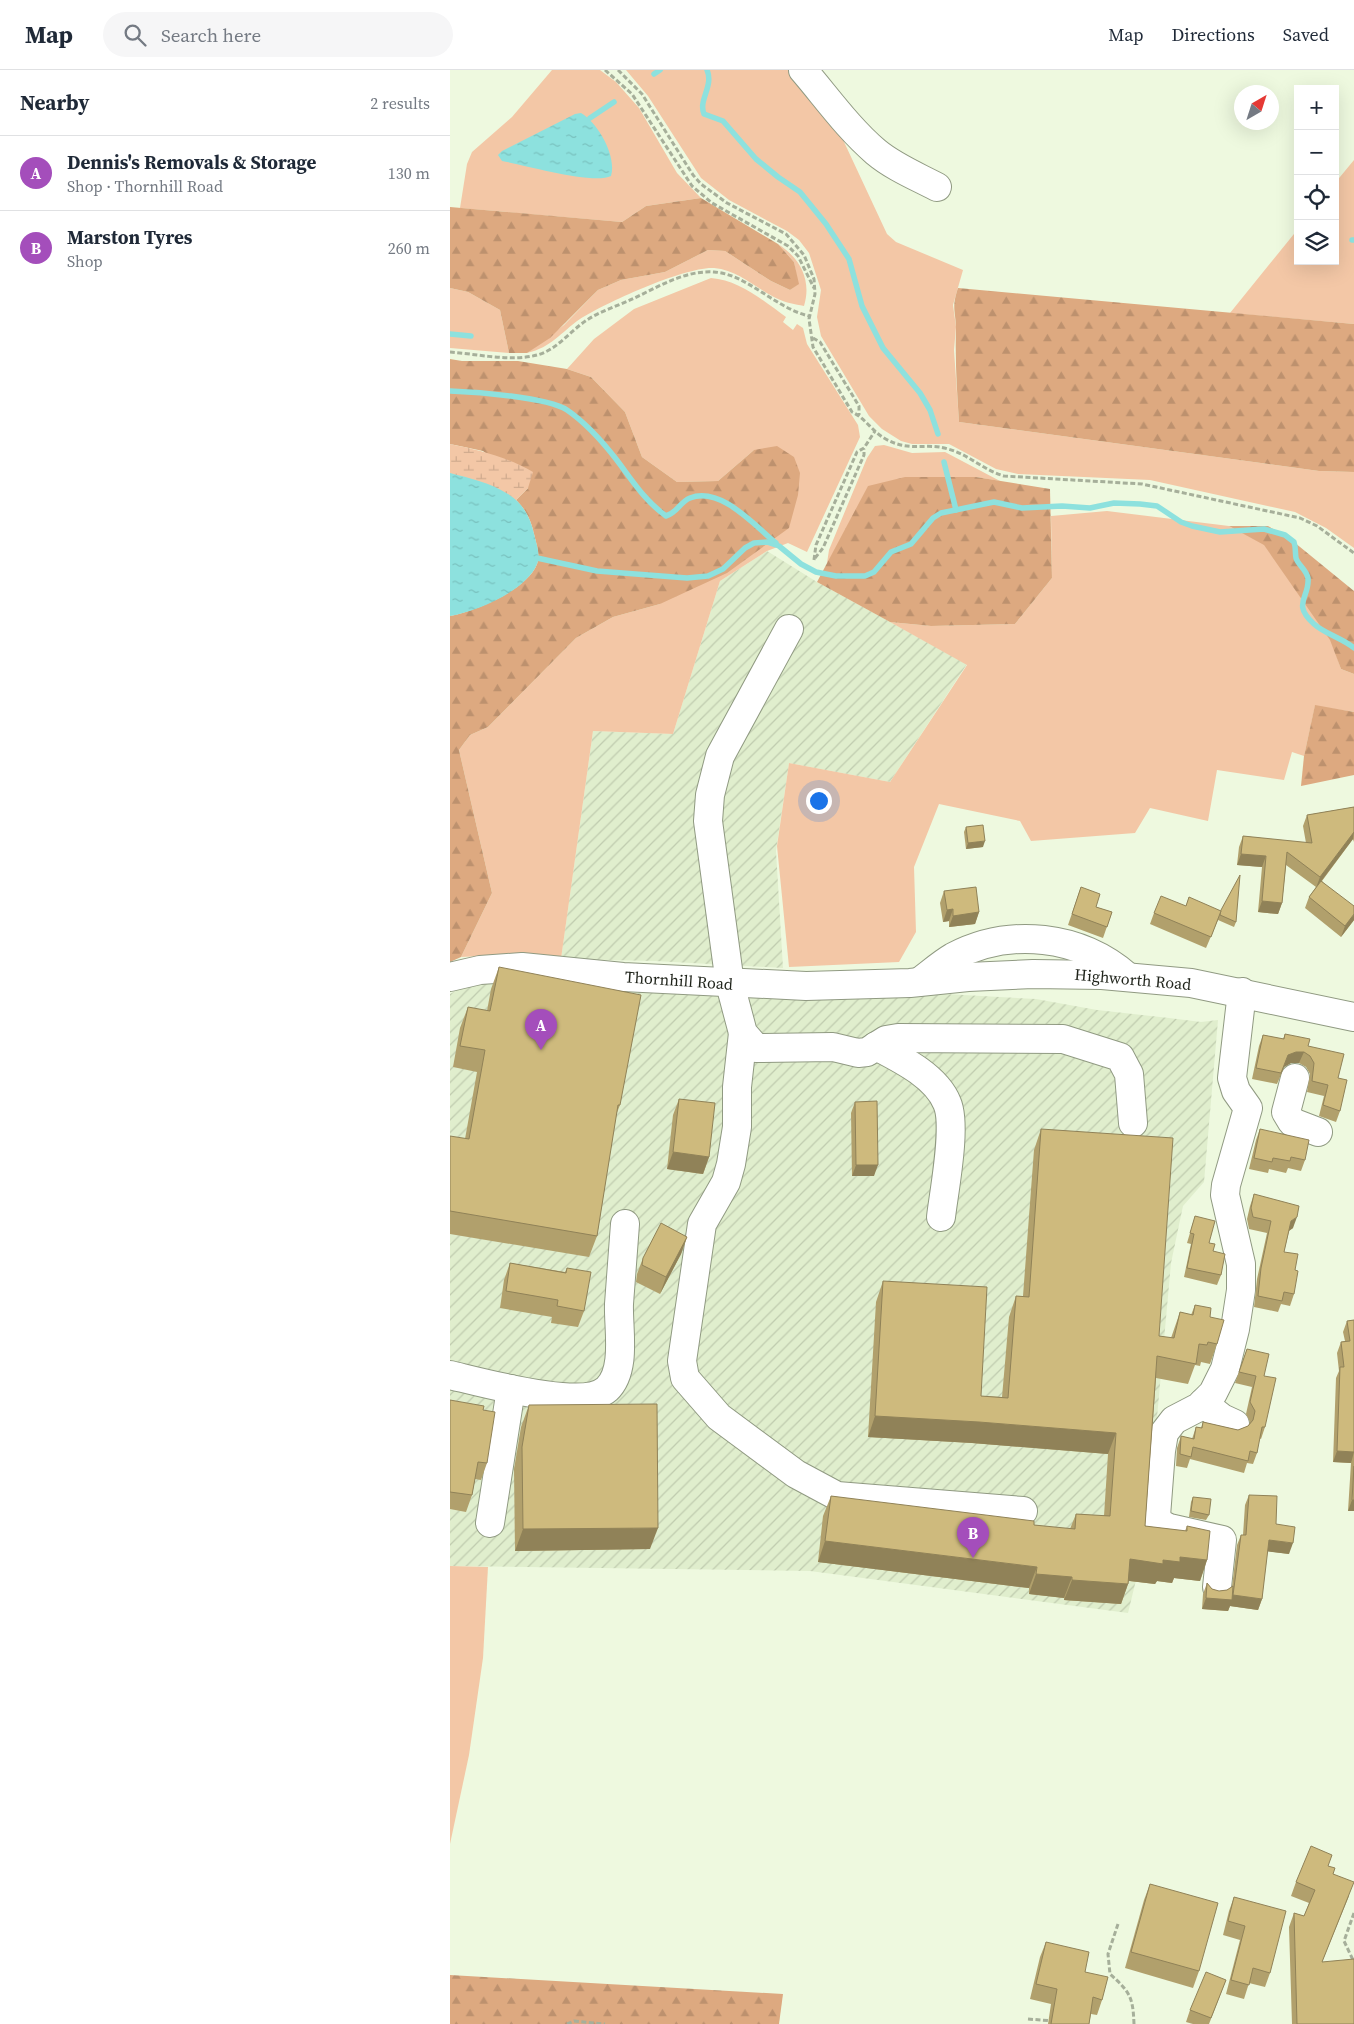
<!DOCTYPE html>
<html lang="en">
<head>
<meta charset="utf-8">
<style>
	:root { --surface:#fff; --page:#f6f6f7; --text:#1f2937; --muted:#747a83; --line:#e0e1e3; --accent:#a44ebb }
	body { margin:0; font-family:"Source Serif 4",serif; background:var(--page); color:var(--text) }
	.controls { position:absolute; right:15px; top:15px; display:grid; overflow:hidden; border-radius:0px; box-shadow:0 5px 20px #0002 }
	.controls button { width:45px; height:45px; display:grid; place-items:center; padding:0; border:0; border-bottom:1px solid var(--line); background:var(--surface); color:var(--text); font:25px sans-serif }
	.compass { position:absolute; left:784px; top:15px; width:45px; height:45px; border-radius:50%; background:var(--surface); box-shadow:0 5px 20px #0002; rotate:39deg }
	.you { position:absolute; left:368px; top:730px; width:18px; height:18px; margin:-12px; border:4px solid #fff; border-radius:50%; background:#1a73e8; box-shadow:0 0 0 8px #1a73e833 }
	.badge { display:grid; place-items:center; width:32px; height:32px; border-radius:50%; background:var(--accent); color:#fff; font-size:16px; font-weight:700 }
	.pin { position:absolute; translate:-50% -41px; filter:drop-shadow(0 1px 2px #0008) }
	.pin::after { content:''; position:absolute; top:26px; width:18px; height:15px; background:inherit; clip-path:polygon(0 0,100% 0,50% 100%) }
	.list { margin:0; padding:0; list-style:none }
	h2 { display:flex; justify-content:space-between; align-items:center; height:65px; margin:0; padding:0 20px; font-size:21px }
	h2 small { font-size:16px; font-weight:400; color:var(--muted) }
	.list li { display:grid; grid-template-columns:32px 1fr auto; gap:15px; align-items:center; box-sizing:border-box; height:75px; padding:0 20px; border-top:1px solid var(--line) }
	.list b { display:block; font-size:19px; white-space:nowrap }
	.list p { margin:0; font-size:16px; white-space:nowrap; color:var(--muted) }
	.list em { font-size:16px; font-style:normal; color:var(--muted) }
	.icon { flex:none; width:28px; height:28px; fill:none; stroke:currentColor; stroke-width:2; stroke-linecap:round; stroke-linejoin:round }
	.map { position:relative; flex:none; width:904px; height:1954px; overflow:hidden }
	header { display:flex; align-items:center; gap:30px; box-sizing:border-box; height:70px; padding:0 25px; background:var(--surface); border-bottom:1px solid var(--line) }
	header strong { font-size:24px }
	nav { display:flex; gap:28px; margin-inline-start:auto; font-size:18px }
	.search { width:350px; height:45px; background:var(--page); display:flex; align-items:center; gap:12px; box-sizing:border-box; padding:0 18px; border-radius:28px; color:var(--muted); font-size:19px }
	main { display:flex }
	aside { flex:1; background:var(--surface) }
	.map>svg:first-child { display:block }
	.industrial { fill:url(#industrial-furrows) }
	.green { fill:#f3c7a6 }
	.forest { fill:url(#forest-firs) }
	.wetland { fill:url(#wetland-marsh) }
	.water { fill:url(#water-ripples) }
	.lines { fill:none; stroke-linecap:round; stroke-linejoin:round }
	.stream { stroke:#8de1de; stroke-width:5.5 }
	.minor-casing { stroke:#909a82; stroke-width:30 }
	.path { stroke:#a6af9a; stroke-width:3; stroke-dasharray:5 2.5; stroke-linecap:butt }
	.minor { stroke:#fff; stroke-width:28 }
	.wall { fill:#b1a06c }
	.shaded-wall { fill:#908258 }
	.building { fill:#ceba7d; stroke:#908258 }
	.labels { text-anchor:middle; stroke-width:5; stroke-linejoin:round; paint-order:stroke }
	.street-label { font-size:16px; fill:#1f231a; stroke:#fff }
</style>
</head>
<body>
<header>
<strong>Map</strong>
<div class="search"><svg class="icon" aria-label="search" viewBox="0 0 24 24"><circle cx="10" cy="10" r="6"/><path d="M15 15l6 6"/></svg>Search here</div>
<nav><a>Map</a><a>Directions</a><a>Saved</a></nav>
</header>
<main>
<aside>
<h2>Nearby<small>2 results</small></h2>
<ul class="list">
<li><span class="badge">A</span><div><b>Dennis's Removals &amp; Storage</b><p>Shop · Thornhill Road</p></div><em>130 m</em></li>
<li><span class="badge">B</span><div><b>Marston Tyres</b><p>Shop</p></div><em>260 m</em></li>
</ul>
</aside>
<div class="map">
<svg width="904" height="1954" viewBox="0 0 904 1954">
	<defs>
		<pattern id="industrial-furrows" width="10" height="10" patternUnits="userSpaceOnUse" patternTransform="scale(1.25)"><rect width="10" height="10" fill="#e0eecd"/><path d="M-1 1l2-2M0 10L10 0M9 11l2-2" fill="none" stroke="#c0ccaf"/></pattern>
		<pattern id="forest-firs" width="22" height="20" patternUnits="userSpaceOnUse" patternTransform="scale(1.25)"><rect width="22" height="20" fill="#dda980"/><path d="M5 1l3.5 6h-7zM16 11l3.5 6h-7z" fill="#bd916e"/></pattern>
		<pattern id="wetland-marsh" width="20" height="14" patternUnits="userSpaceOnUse" patternTransform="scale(1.25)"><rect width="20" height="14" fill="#f3c7a6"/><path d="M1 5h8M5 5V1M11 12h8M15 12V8" fill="none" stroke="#d0ab8e"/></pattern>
		<pattern id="water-ripples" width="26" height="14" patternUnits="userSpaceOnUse" patternTransform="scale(1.25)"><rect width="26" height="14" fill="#8de1de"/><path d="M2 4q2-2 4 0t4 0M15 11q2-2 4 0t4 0" fill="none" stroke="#79c1be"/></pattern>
	</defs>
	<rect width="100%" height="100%" fill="#eef9df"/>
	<!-- industrial -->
	<g class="industrial">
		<polygon points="317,481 367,512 517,594 440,712 339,693 326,781 333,898 205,891 111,889 143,661 223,664 270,511"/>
		<polygon points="44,910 459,922 586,929 647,940 719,948 751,952 768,950 754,1112 733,1136 721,1193 696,1469 678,1543 360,1501 0,1496 0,924 20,913"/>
	</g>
	<!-- green -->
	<g class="green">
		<polygon points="102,0 150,0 166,12 189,38 227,103 251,128 196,136 172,152 10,138 17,94 22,82 62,47"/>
		<polygon points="176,0 341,0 388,59 437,164 446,172 513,200 503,235 506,257 504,280 509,352 869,401 904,402 904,478 876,458 845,442 700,410 568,404 546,399 499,374 462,374 451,371 432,359 419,346 371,266 367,247 371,220 359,183 349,170 337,161 279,130 251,108 198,26"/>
		<polygon points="904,90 904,254 780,243 848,159 848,191 885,191 885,113"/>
		<path d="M328,174C350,188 362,210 354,236C345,234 336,233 328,229C306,219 289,200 264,198C236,196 155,233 130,249C110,263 102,277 77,283L114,255L148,220L171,210L215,202L258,180L275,181L321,211L340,220L348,214L344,192Z"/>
		<path d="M261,208C289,210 314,231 336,247L333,252L343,260L347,254L353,258L357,274L408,355L410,367L357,482L338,473L317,481L270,511L223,664L143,661L111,889L53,885L11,887L42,823L9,680L20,665L38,657L126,568L163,547L210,534L304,380L268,411L227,412L192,387L175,342L141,307L117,299L144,269L184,239Z"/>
		<polygon points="0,218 18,222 50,240 59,283 0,278"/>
		<polygon points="434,375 462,383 495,382 550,411 526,407 377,493 379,480 417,388 425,376"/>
		<polygon points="657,441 779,456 814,474 881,570 891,599 904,604 904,642 865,636 854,686 842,682 834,710 767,700 758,751 700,738 685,763 581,771 570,751 489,734 464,797 466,862 449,892 339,897 327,776 339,693 440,712 517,595 440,552 481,556 565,554 602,508 601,446"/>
		<polygon points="0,1496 38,1497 33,1588 19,1685 0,1774"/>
	</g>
	<!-- forest -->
	<g class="forest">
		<polygon points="251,128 328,174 344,192 349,214 340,220 321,211 275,181 258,180 215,202 171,210 148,220 100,268 77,283 59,283 50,240 18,222 0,218 0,137 172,152 196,136"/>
		<path d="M508,218L904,254V402L869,401L509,352C507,321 505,291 506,260C506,241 501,239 508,218Z"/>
		<path d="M0,289L12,291H68L117,299L141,307L175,342L192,387L227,412L268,411L304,380L327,376L344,387L350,403L348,425L339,458L277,503L210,534L163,547L126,568L38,657L20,665L9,680L42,823L11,887L0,892V546C25,541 77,520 87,494C90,485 86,473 84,464C81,450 76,440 66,430L78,418L33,381L0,374Z"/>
		<polygon points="455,407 526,407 600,419 602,508 565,554 481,556 440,552 367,512 418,416"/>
		<polygon points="779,456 818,456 839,468 904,521 904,604 891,599 880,570 814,475"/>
		<polygon points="865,635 904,642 904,705 851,716 854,686"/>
		<polygon points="0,1905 333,1924 329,1954 0,1954"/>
	</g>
	<!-- wetland -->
	<path class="wetland" d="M0,374C29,380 57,387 83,402L78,418L66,430C76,441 81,450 84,464C86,473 91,485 87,494C77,520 26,541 0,546Z"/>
	<!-- water -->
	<g class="water">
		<path d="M131,43C148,53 167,86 161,106C143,115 75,95 52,91L48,85L52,81L125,44Z"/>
		<path d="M0,403C19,408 41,413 58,424C73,433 80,447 84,464C86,473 91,485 87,494C76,521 27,541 0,546Z"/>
	</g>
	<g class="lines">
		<!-- stream -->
		<g class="stream">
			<path d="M257,0C264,16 248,30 254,44L273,51L306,89L328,107L350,122L376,154L399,189L412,236L433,278L470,323L480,340L488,364"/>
			<polyline points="204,4 210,0"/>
			<polyline points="140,48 164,32"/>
			<polyline points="902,170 904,170"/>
			<polyline points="0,264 21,266"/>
			<path d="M0,321C26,322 97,327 117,340C136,353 152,371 166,389C182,410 194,430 216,446C227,443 230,432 240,428C271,416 305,456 326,473"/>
			<polyline points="494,392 506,440"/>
			<path d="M87,488L147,501L237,508L258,506L273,499L295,478L304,473L317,472L329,476L351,494L366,502L386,506H415L424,502L441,482L461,474L483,448L491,443L544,432L572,438L612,436L640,438L664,433L690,434L707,436L731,452L742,456L770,462L814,459L835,465L844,472C846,478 845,483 846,488C848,495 856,499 858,508C860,528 841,533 864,554C875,564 892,568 904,578"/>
		</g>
		<!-- minor casing -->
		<g class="minor-casing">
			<g id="minor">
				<path d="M353,0C377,28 398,58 426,82C444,97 466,106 487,117"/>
				<polyline points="339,559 270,686 260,725 258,751 280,914 293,963 306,978 383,977 408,983 417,982 436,970 448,968 613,969 670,987 679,1004 683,1053"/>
				<polyline points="0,907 30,900 72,897 173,907 356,916 460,913 518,907 583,904 652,905 741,913 904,947"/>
				<path d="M469,912C480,904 491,894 503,887C560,857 630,865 678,907"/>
				<polyline points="293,963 287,1017 287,1057 281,1094 276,1112 252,1154 232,1291 235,1308 269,1347 346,1404 387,1426 573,1441"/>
				<path d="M426,976C451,989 486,1006 497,1033C507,1055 494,1121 491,1147"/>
				<polyline points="845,1008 836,1042 842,1052 868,1062"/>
				<path d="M0,1305C30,1312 133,1341 157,1319C177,1300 168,1258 169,1234C171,1207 173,1180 175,1154"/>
				<polyline points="753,1333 772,1348 785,1354"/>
				<polyline points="40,1453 61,1319"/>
				<polyline points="767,1517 772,1470 719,1458 711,1454 706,1446 711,1381 714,1363 724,1350 749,1337 763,1323 775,1299 785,1259 791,1220 791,1194 775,1125 776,1115 798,1038 786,1021 782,1008 792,922"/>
			</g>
		</g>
		<!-- path -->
		<g class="path">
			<polyline points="155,0 182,24 242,116 262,133 338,176 348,186 364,218"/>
			<path d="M168,0L192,24L243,105L251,114L277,133L336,164L354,185L364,209L365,224L359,249L363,277L402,342C415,348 422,361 434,368C459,383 476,372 498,379C518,384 533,400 554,406L692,414L850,448L867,456L904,483"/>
			<polyline points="363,268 370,272 409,336 409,345"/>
			<path d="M0,282C27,284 61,292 87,285C107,280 120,261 137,250C149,242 164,237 178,231C205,219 233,200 264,202C297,204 325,238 359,246"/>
			<polyline points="365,488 373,478 414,385 414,379"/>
			<polyline points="364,490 366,475 407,382 414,378 425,361"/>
			<polyline points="904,1843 894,1871 904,1892"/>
			<path d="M668,1854L658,1884L660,1904C680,1922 683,1927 684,1954"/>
			<polyline points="578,1949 603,1951"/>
			<polyline points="117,1954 124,1951 155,1954"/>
		</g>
		<!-- minor -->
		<use href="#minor" class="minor"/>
	</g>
	<!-- wall -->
	<g class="wall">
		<polygon points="904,737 904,772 903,769 872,811 904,850 891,867 855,838 859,827 866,817 836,795 832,833 828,844 808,842 812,797 787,795 789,777 793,766 856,773 853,756 857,745"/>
		<polygon points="516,757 533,777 516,779 514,762"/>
		<polygon points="631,817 646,837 662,842 653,868 618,855"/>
		<polygon points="494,821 529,842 525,854 499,857 499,851 493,852 490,833"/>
		<polygon points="739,827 786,852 784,857 768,850 756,878 700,854 704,843 736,836"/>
		<polygon points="49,897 170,1035 166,1045 147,1166 139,1187 0,1164 0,1067 15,1069 27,1002 3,997 10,958 18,937 37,941 41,919"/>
		<polygon points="835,964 858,976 888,1008 890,1041 886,1052 869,1046 874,1026 857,1022 860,1004 856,997 849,993 841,993 834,997 827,1014 802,1009 809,976 813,965 833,969"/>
		<polygon points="229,1029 259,1087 253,1104 217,1099 223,1045"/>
		<polygon points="405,1032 424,1106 402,1106 401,1043"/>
		<polygon points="591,1059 709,1266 721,1268 730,1242 741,1245 745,1235 760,1247 767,1274 760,1294 751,1292 750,1296 745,1295 738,1314 706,1308 695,1456 735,1461 737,1456 757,1490 750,1511 724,1508 722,1513 707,1511 705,1514 679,1511 678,1514 671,1534 614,1530 614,1528 579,1524 579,1518 368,1492 373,1446 381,1426 584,1455 620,1459 626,1444 654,1446 658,1384 522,1373 418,1367 426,1232 433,1211 531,1326 552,1327 559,1247 566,1226 573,1226 584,1080"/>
		<polygon points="810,1059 855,1090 851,1101 838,1098 836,1103 819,1099 818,1103 799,1099 806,1070"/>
		<polygon points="804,1124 843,1158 839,1161 834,1182 845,1200 844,1224 840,1236 831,1234 828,1242 804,1237 807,1209 817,1163 799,1159 797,1149 800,1136"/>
		<polygon points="745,1146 763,1181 771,1205 767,1215 734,1207 741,1174 737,1173"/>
		<polygon points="237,1167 231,1184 210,1224 186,1212 187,1204 193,1188"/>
		<polygon points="60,1193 115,1202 117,1198 134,1241 128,1257 101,1253 102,1247 50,1238 54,1210"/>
		<polygon points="904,1250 904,1441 898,1441 901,1393 883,1392 886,1308 889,1301 887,1283 891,1272 895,1271 893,1262 897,1251"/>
		<polygon points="797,1279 814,1306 815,1357 811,1369 809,1368 807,1383 803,1394 797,1393 794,1403 740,1389 737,1398 726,1396 727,1378 731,1366 742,1369 746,1357 751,1358 753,1352 788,1360 798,1356 800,1352 796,1344 802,1317 785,1313"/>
		<polygon points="0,1330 33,1340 37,1393 31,1410 25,1409 22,1425 16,1442 0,1439"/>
		<polygon points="79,1335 200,1479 65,1481 64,1399 71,1357"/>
		<polygon points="799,1425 826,1454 839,1484 817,1481 812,1529 808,1540 780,1536 778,1541 752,1539 753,1524 757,1513 762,1519 769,1521 777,1520 782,1517 787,1475 791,1465 793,1465 795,1435"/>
		<polygon points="743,1427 759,1445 756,1450 739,1447 741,1432"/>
		<polygon points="878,1796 883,1804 899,1826 872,1892 904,1954 842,1954 839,1857 844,1843 854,1846 859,1833 841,1826 846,1812"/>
		<polygon points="700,1814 749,1901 743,1918 675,1898 694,1830"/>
		<polygon points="784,1827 820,1903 815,1917 799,1913 794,1929 776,1924 790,1870 773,1865 779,1841"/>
		<polygon points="596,1872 635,1902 652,1930 647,1945 641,1944 639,1954 598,1954 601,1934 580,1929 590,1887"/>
		<polygon points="776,1910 759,1954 743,1954 736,1952 740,1940"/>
	</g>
	<!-- shaded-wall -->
	<g class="shaded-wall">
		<polygon points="904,762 903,769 866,818 870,807"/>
		<polygon points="535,771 533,777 516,779 518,773"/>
		<polygon points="791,784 816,786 812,797 787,795"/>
		<polygon points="812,831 832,833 828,844 808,842"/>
		<polygon points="503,839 499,851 493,852 497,840"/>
		<polygon points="529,842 525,854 499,857 503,846"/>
		<polygon points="904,844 904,850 891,867 895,856"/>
		<polygon points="846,982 854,982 849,993 841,993 834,997 827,1014 838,985"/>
		<polygon points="223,1082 259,1087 253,1104 217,1099"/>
		<polygon points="406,1095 428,1095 424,1106 402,1106"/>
		<polygon points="847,1147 843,1158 837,1162 841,1151"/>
		<polygon points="237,1167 231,1184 210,1224 216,1207"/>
		<polygon points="425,1346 529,1352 666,1363 658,1384 522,1373 418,1367"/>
		<polygon points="887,1381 904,1382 901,1393 883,1392"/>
		<polygon points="902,1430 904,1430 904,1441 898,1441"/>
		<polygon points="208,1458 200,1479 65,1481 73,1459"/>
		<polygon points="819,1470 843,1473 839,1484 815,1481"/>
		<polygon points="375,1471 587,1497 579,1518 368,1492"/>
		<polygon points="730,1487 757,1490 750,1511 724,1508 722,1513 707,1511 705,1514 672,1510 680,1489 713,1490"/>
		<polygon points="586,1504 622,1507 614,1528 579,1524"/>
		<polygon points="622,1510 678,1514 671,1534 614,1530"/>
		<polygon points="783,1525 812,1529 808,1540 780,1536 778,1541 752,1539 756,1528"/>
	</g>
	<!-- building -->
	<g class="building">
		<polygon points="904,737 904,762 870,807 837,782 832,833 812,831 816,786 791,784 793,766 862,773 857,745"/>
		<polygon points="533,755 535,771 518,773 516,757"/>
		<polygon points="790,805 786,852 770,845 771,840"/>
		<polygon points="871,811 904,836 904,844 895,856 859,827"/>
		<polygon points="526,817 529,842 503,846 503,839 497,840 494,821"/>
		<polygon points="631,817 650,824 646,837 662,842 657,857 622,844"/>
		<polygon points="711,826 736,836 739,827 771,841 761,867 704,843"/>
		<polygon points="49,897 191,925 170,1035 168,1035 147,1166 0,1141 0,1066 19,1069 35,980 10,976 18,937 40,941"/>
		<polygon points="835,964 860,969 858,976 894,984 888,1008 897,1010 890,1041 873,1035 878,1015 862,1011 864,993 860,986 854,982 846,982 838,985 831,1003 806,998 813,965 834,969"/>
		<polygon points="229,1029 265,1033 259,1087 223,1082"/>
		<polygon points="427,1031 428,1095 406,1095 405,1032"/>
		<polygon points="591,1059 723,1068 709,1266 724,1268 730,1242 743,1245 745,1235 761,1238 760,1247 774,1250 767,1274 758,1272 757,1275 749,1274 746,1294 707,1286 695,1456 737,1461 737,1456 760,1461 757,1490 730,1487 730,1492 713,1490 713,1494 680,1489 678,1514 622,1510 622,1507 586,1504 587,1497 375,1471 381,1426 584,1451 584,1455 625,1459 626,1444 660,1446 666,1363 529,1352 425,1346 433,1211 537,1217 531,1326 558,1328 566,1226 579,1227"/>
		<polygon points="810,1059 859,1070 855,1090 841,1087 840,1091 823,1088 822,1092 804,1088"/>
		<polygon points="804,1124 849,1136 847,1147 841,1151 834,1182 848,1184 845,1200 848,1201 844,1224 834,1222 832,1231 808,1226 811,1198 821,1151 803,1147 801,1138"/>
		<polygon points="745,1146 765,1151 759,1173 765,1174 763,1181 775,1184 771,1205 737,1198 744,1164 740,1163"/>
		<polygon points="211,1153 237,1167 216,1207 192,1195 193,1188"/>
		<polygon points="60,1193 116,1203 117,1198 141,1202 134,1241 107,1236 108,1230 56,1221"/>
		<polygon points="904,1250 904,1382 887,1381 890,1297 894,1297 891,1272 900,1271 897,1251"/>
		<polygon points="797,1279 819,1284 814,1306 826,1308 815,1357 812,1357 807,1383 800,1381 798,1391 743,1377 741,1387 730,1384 731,1366 744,1369 746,1357 752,1358 753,1352 788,1360 798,1356 803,1350 805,1341 800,1332 806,1306 789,1302"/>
		<polygon points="0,1330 34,1336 33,1340 45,1342 37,1393 28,1392 22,1425 0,1422"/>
		<polygon points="207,1334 208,1458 73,1459 72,1377 79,1335"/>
		<polygon points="904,1396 904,1430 902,1430"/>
		<polygon points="799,1425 827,1426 826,1454 845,1457 843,1473 819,1470 812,1529 783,1525 791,1465 796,1465"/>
		<polygon points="743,1427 761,1429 759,1445 741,1441"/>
		<polygon points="757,1513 762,1519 769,1521 777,1520 783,1516 782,1530 756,1528"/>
		<polygon points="861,1776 882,1785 878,1796 885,1798 883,1804 904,1812 872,1892 904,1889 904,1954 847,1954 844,1843 854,1846 865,1820 846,1812"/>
		<polygon points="700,1814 768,1833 749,1901 681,1882"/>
		<polygon points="784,1827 836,1841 820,1903 803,1898 799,1915 781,1910 795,1856 778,1851"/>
		<polygon points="596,1872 639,1882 635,1902 658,1907 652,1930 643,1927 639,1954 601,1954 607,1919 586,1914"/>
		<polygon points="756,1902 776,1910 761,1948 740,1940"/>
	</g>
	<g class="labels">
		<!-- street labels -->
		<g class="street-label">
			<text transform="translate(683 909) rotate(5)" y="6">Highworth Road</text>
			<text transform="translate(229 910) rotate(4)" y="6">Thornhill Road</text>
		</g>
	</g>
</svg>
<div class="controls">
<button>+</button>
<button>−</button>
<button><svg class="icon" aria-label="locate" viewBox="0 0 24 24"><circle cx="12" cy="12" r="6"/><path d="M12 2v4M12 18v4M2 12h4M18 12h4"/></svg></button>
<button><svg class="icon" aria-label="layers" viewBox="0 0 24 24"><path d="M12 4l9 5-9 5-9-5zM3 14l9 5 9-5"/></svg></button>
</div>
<svg class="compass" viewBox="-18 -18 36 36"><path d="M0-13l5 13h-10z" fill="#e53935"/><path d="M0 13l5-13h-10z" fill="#747a83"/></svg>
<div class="you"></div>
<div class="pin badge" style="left:91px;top:980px">A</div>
<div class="pin badge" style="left:523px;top:1488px">B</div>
</div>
</main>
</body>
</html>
